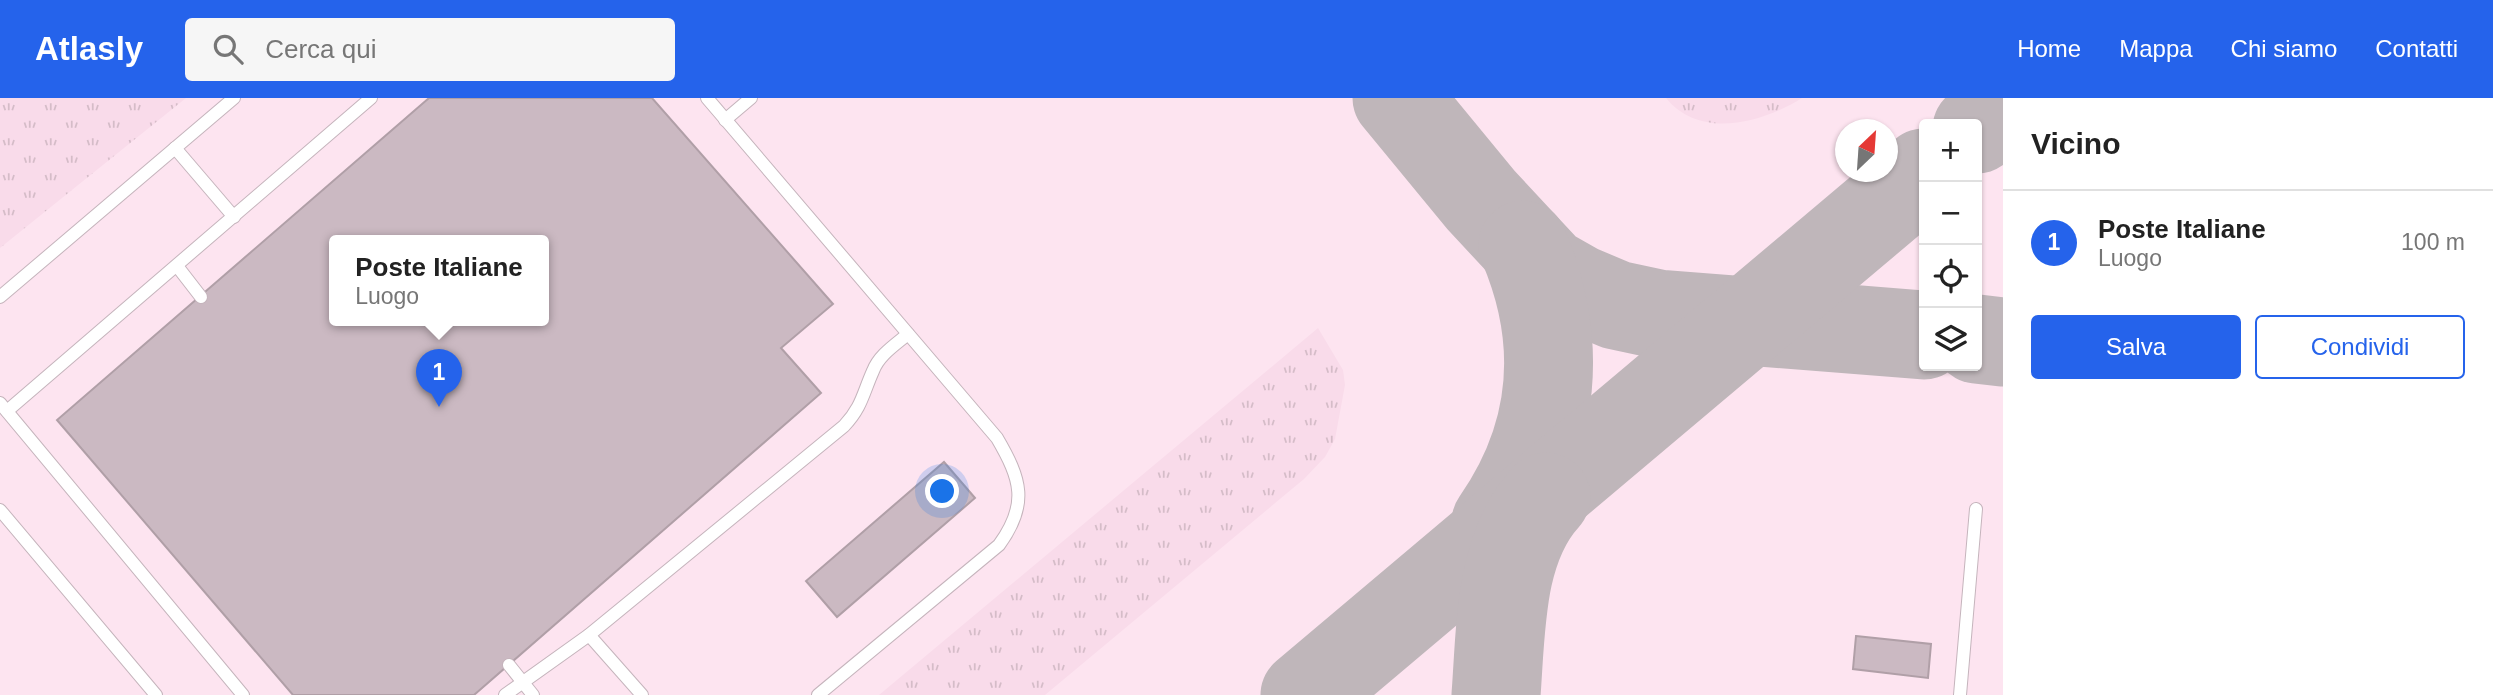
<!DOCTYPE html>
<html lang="it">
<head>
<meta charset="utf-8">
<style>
	:root { --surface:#fff; --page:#f6f6f6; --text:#222; --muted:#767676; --line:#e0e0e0; --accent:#2563eb }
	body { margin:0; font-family:Arial,sans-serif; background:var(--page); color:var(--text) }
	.controls { position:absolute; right:21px; top:21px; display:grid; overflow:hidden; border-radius:7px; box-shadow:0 2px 5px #0004 }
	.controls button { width:63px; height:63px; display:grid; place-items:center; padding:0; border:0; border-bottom:2px solid var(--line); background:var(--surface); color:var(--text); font:35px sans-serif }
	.compass { position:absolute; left:1835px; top:21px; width:63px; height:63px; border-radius:50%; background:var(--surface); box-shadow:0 2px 5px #0004; rotate:25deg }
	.you { position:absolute; left:943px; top:394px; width:24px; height:24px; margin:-18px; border:5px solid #fff; border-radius:50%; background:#1a73e8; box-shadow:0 0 0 10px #1a73e833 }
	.badge { display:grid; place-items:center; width:46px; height:46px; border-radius:50%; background:var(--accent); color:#fff; font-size:23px; font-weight:700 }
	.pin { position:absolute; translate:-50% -58px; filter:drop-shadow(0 2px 4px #0008) }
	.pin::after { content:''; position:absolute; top:37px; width:24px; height:21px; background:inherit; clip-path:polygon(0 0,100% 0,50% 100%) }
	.popup { position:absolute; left:329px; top:137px; width:220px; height:91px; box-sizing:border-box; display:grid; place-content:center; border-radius:7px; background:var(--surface); filter:drop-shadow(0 2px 5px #0005); font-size:23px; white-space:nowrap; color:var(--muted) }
	.popup b { font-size:26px; color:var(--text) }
	.popup::after { content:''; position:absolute; left:50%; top:100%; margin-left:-14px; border:14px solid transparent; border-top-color:var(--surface) }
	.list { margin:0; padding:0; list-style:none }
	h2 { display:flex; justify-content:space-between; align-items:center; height:91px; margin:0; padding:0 28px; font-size:30px }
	h2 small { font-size:23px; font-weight:400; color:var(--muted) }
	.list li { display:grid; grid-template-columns:46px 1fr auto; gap:21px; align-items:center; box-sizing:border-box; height:105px; padding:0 28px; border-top:2px solid var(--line) }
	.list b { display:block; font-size:26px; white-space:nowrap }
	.list p { margin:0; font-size:23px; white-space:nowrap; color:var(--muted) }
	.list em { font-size:23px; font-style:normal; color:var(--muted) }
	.actions { display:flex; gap:14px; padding:21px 28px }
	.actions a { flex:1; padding:16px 0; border:2px solid var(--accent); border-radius:7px; text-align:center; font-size:24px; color:var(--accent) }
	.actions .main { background:var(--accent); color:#fff }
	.icon { flex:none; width:38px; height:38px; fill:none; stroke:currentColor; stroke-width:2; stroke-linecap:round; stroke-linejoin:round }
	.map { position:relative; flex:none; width:2003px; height:597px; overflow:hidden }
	header { display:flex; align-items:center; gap:42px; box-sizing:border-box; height:98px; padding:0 35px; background:var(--accent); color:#fff }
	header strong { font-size:33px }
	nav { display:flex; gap:38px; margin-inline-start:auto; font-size:24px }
	.search { width:490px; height:63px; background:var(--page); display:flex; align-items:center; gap:18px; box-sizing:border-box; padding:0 24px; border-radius:7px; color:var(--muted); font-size:26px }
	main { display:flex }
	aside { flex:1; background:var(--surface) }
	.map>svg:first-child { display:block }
	.built { fill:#fde4f0; fill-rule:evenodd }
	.grass { fill:url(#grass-tufts) }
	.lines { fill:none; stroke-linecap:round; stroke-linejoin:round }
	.taxiway { stroke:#bfb6ba; stroke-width:89 }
	.building { fill:#cbb9c2; stroke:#b09fa7; stroke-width:2; fill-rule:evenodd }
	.service-casing { stroke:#c5b4bc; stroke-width:14 }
	.service { stroke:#fff; stroke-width:12 }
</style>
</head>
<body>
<header>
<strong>Atlasly</strong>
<div class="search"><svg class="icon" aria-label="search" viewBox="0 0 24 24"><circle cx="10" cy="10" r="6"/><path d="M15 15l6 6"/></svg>Cerca qui</div>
<nav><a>Home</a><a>Mappa</a><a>Chi siamo</a><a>Contatti</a></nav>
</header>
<main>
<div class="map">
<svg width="2003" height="597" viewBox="0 0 2003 597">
	<defs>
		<pattern id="grass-tufts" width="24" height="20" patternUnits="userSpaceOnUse" patternTransform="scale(1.75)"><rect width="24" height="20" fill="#f9dbea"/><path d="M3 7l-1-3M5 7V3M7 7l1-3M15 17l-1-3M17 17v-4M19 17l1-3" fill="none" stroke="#d5bcc8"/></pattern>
	</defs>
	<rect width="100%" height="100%" fill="#fef3f9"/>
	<!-- built -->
	<path class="built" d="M0,0H2003V597H0ZM1924,26H1977V268H1924ZM1846,32H1888V74H1846ZM334,143H544V223H334Z"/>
	<!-- grass -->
	<g class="grass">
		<polygon points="0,0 186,0 0,150"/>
		<path d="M1666,0H1802C1762,25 1700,42 1666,0Z"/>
		<polygon points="1318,230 1343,272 1345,287 1335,341 1325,359 1304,381 1045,597 879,597"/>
	</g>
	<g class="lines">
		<!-- taxiway -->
		<g class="taxiway">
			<polyline points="1397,0 1481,102 1548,174 1578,191 1616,207 1658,216 1924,237"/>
			<polyline points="1977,31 2003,9"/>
			<polyline points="1977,241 2003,244"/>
			<path d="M1496,424C1556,338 1564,243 1523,147"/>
			<polyline points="1305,597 1924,75"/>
			<path d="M1496,597C1501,532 1499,450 1546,399"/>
		</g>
	</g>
	<!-- building -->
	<g class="building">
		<path d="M429,0H652L833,206L781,250L821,295L474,597H293L57,322ZM334,143H544V223H334Z"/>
		<polygon points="944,364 975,400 837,519 806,483"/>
		<polygon points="1856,538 1931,546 1928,580 1853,571"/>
	</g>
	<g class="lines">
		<!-- service casing -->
		<g class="service-casing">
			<g id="service">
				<path d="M707,0L997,340C1021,381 1029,406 999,447L818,597"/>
				<polyline points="725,22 751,0"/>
				<polyline points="175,50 234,119"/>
				<polyline points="177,168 201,199"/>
				<polyline points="0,199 234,0"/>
				<polyline points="0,305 243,597"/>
				<polyline points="7,313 371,0"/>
				<polyline points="0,412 156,597"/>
				<polyline points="589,537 642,597"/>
				<polyline points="509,567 533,597"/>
				<path d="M505,597L589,537L844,328C862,309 863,295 873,273C879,257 895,247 908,236"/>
				<polyline points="1960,597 1976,411"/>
			</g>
		</g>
		<!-- service -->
		<use href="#service" class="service"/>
	</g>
</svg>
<div class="controls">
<button>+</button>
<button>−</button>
<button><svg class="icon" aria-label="locate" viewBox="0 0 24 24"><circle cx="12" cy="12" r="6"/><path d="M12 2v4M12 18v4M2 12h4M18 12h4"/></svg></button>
<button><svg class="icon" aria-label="layers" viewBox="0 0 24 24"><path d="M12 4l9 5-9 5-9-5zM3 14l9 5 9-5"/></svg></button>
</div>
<svg class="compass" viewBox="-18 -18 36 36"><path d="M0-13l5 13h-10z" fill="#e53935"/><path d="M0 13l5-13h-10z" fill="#767676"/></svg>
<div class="you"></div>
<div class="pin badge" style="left:439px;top:309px">1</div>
<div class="popup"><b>Poste Italiane</b>Luogo</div>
</div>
<aside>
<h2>Vicino<small></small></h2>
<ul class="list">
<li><span class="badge">1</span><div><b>Poste Italiane</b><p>Luogo</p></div><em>100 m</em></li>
</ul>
<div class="actions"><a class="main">Salva</a><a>Condividi</a></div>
</aside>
</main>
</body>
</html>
